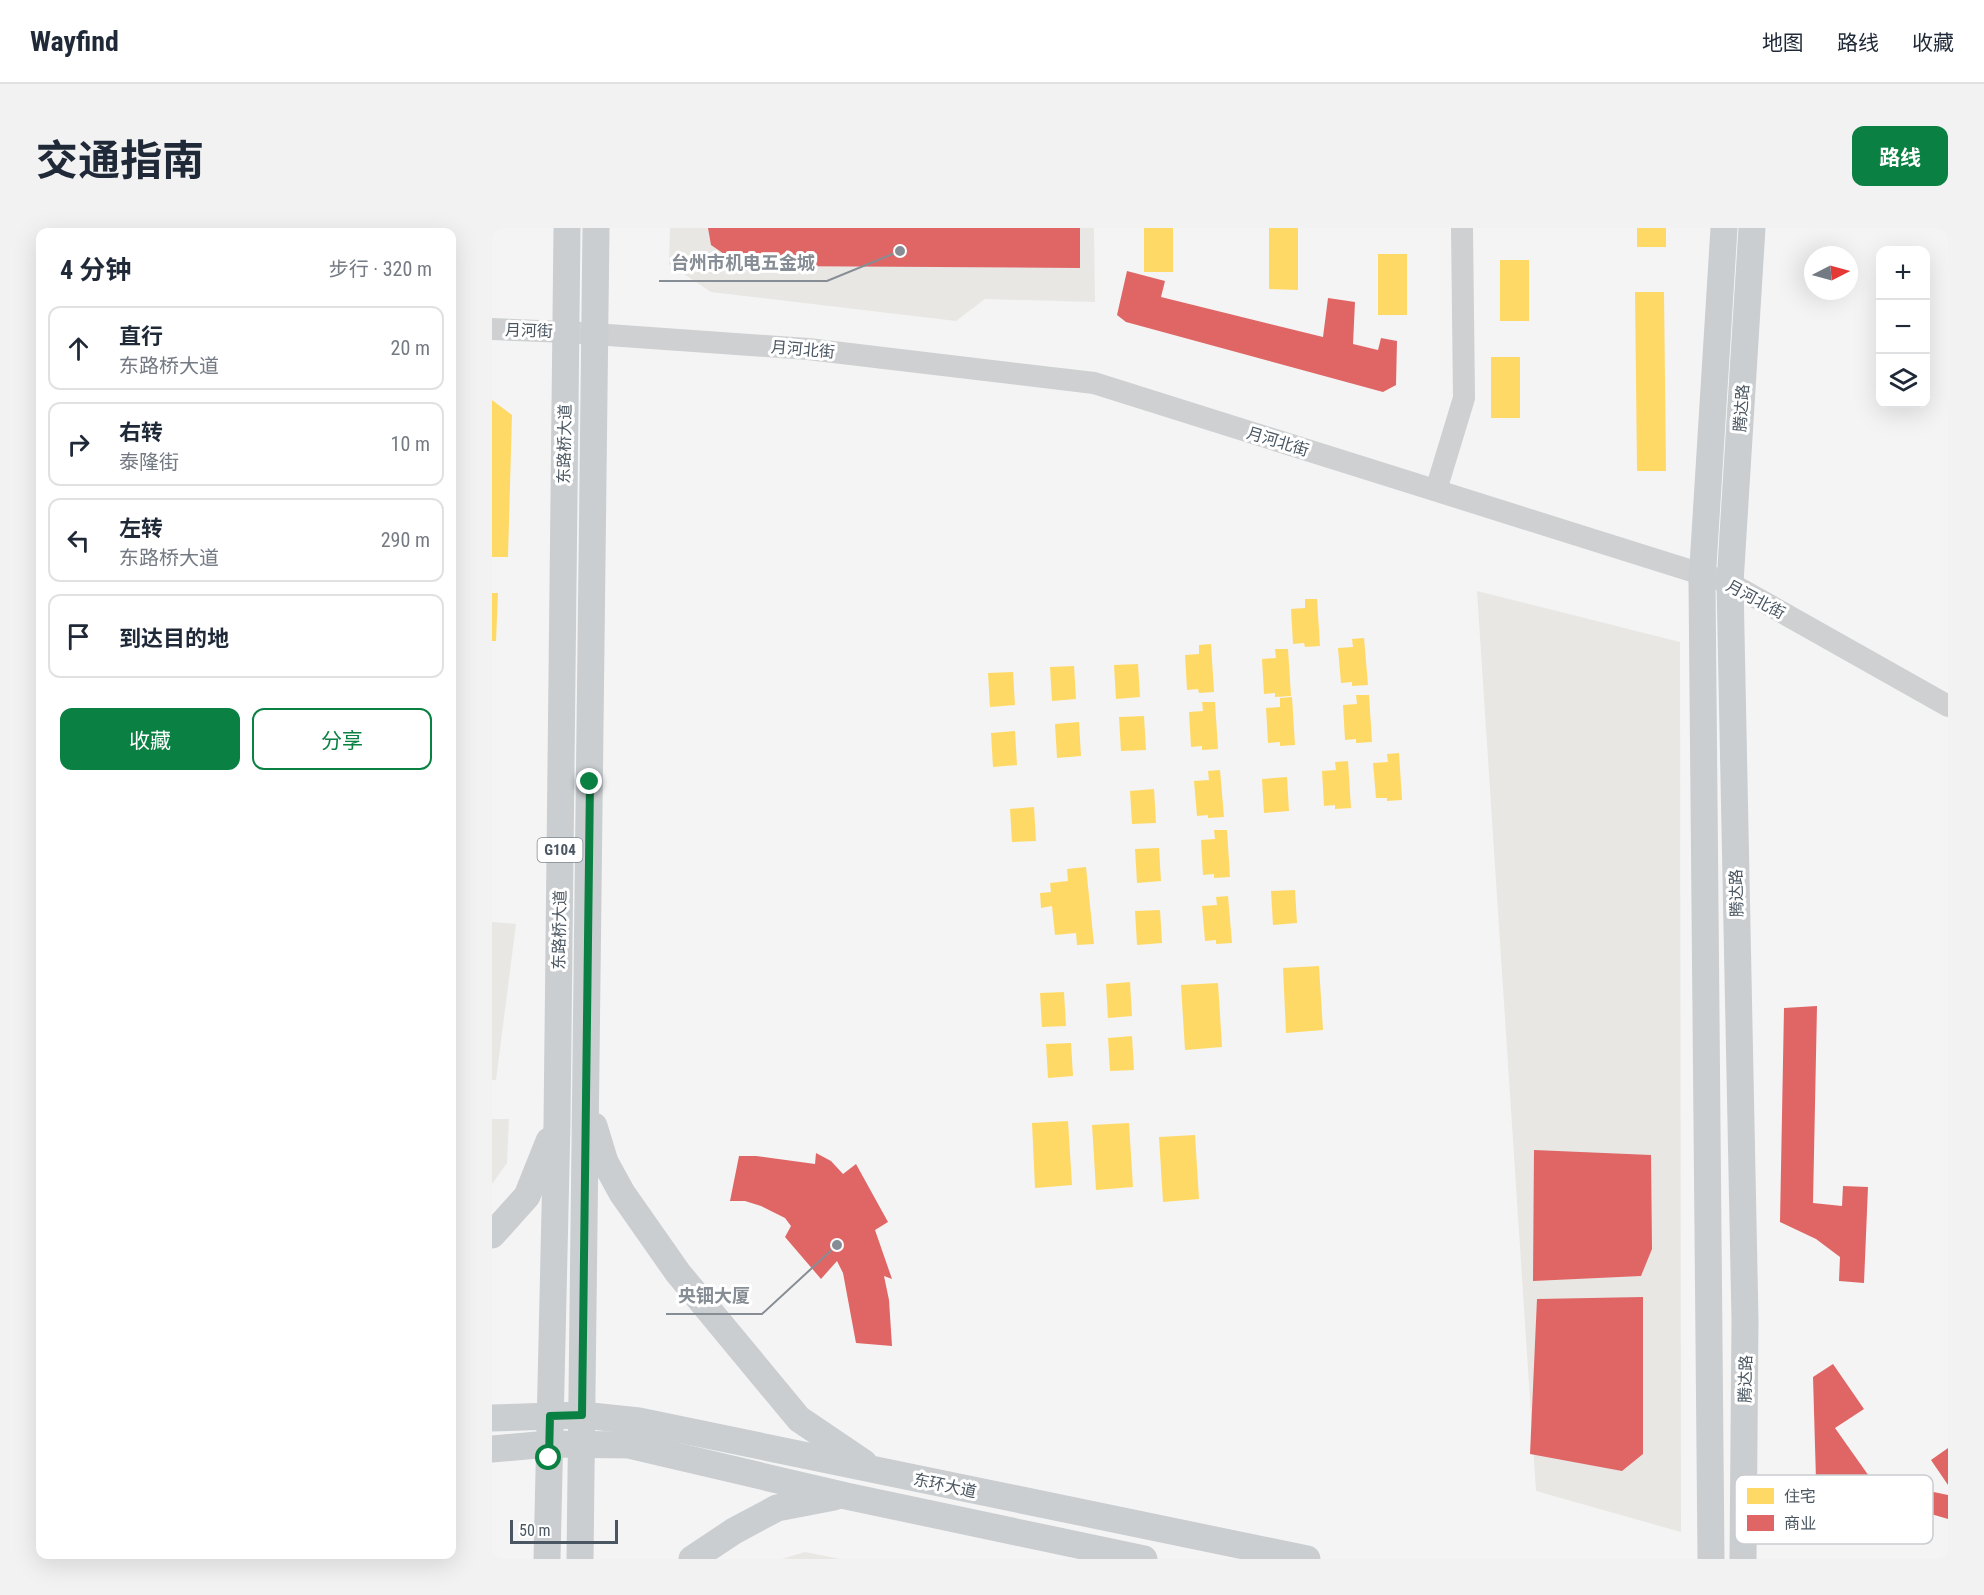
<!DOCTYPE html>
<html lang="zh">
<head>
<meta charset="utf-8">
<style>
	:root { --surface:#fff; --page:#f2f2f3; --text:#1f2937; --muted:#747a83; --line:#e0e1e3; --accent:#0b8043 }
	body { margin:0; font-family:"Roboto Condensed","Noto Sans SC",sans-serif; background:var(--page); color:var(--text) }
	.controls { position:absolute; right:18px; top:18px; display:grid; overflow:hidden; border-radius:12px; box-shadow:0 6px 24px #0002 }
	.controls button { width:54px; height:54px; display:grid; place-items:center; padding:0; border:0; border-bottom:2px solid var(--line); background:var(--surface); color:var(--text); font:30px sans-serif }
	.compass { position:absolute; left:1312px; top:18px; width:54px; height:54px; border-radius:50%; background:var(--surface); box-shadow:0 6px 24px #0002; rotate:84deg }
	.scale { position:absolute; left:18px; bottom:15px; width:108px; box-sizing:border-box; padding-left:6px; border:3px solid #4a5661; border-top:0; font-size:16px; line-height:21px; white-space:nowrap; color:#4a5661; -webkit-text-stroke:4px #fff; paint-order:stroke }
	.stop { position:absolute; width:18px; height:18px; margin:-14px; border:4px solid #0b8043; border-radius:50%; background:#fff }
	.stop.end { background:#0b8043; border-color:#fff; box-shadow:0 2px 6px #0008 }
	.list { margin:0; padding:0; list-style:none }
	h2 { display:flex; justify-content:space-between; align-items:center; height:78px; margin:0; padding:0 24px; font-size:26px }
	h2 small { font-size:20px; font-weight:400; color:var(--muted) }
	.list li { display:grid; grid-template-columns:39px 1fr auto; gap:18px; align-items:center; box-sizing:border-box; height:84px; margin:0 12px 12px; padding:0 12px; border:2px solid var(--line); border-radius:12px }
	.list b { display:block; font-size:22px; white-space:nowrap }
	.list p { margin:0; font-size:20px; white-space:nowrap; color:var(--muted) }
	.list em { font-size:20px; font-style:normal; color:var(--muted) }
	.actions { display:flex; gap:12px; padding:18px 24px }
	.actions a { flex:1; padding:14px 0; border:2px solid var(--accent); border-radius:12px; text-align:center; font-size:21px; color:var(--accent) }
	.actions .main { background:var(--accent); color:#fff }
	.icon { flex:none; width:33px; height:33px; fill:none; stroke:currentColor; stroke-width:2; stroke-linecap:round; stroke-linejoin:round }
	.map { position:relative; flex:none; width:1456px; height:1331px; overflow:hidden; border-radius:12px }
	header { display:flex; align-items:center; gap:36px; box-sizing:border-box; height:84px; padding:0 30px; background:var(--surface); border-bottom:2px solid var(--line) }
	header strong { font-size:28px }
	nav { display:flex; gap:33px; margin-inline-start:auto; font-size:21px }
	.intro { display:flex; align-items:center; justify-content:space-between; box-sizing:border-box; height:144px; padding:0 36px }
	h1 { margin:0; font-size:42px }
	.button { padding:15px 27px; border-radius:12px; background:var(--accent); color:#fff; font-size:21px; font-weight:700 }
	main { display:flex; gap:36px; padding:0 36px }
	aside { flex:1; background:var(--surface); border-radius:12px; box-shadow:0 6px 24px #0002 }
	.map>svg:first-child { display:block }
	.commercial { fill:#e8e7e3 }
	.homes { fill:#ffd966 }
	.shops { fill:#e06666 }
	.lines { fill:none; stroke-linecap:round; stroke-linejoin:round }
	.minor { stroke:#ced0d2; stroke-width:22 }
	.major { stroke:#caced1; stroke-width:27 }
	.route { stroke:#0b8043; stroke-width:8 }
	.labels { text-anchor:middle; stroke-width:6; stroke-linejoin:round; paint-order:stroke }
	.shield { fill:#fff; stroke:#808990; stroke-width:1.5 }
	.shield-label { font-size:15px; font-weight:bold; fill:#4a5661 }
	.street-label { font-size:16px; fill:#4a5661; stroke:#fff }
	.key { fill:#fff; stroke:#c9ccd0; stroke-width:1.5 }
	.key-label { font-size:16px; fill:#4a5661 }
	.leader { fill:none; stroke:#868d94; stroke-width:2 }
	.callout-dot { fill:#868d94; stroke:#fff; stroke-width:2 }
	.callout-label { font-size:18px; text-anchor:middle; font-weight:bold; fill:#868d94; stroke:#fff; stroke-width:6; stroke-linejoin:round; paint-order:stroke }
</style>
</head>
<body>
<header>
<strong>Wayfind</strong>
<nav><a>地图</a><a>路线</a><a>收藏</a></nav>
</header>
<div class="intro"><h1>交通指南</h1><a class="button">路线</a></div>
<main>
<aside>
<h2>4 分钟<small>步行 · 320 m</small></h2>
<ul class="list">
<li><svg class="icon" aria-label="ahead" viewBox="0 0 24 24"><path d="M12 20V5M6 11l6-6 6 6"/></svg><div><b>直行</b><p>东路桥大道</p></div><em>20 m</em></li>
<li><svg class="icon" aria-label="right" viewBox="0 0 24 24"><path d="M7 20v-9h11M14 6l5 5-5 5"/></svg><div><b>右转</b><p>泰隆街</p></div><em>10 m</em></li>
<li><svg class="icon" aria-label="left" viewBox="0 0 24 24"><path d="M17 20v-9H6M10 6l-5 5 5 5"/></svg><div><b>左转</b><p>东路桥大道</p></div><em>290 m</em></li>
<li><svg class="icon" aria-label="arrive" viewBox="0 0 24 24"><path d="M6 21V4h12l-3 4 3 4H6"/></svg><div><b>到达目的地</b></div></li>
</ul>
<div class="actions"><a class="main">收藏</a><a>分享</a></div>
</aside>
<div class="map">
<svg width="1456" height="1331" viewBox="0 0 1456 1331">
	<rect width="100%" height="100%" fill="#f4f4f4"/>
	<!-- commercial -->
	<g class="commercial">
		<polygon points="178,0 602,0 603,74 493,71 464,93 219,64 177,36"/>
		<polygon points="985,363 1188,414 1189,1304 1044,1263"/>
		<polygon points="0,694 24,696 4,852 0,852"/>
		<polygon points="0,891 17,891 15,935 0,956"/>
		<polygon points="313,1324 348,1331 290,1331"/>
	</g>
	<!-- homes -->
	<g class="homes">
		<rect x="652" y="0" width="29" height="44"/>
		<polygon points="777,0 806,0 806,62 777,61"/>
		<rect x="1145" y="0" width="29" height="19"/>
		<rect x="886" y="26" width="29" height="61"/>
		<rect x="1008" y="32" width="29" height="61"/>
		<polygon points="1143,64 1172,64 1174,243 1145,243"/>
		<rect x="999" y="129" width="29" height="61"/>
		<polygon points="0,172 20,187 16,329 0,329"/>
		<polygon points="0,365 6,365 4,413 0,413"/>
		<polygon points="813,371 825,371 828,418 813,419 812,415 801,416 799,381 813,380"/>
		<polygon points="872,410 876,457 860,458 860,454 849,455 846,420 861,419 860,411"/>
		<polygon points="719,416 722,464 707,465 706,461 695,462 693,427 707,426 707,417"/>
		<polygon points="783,421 796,421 799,468 783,469 783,465 772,466 770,431 784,430"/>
		<polygon points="646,436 648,469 624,471 622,437"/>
		<polygon points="582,438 584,471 560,473 558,439"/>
		<polygon points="521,444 523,477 498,479 496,445"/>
		<polygon points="864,467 877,467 880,514 864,515 864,511 853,512 851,477 865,476"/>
		<polygon points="800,469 803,517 788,518 788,514 776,515 774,480 788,479 788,470"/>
		<polygon points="710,474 723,474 726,521 710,522 710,518 699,519 697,484 711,483"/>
		<polygon points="652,488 654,522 629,523 627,489"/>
		<polygon points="587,494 589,528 565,530 563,496"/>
		<polygon points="523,503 525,537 501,539 499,505"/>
		<polygon points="907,525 910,572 895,573 895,570 884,570 881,535 896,534 895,526"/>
		<polygon points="856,533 859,580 843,581 843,577 832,578 830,543 844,542 843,534"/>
		<polygon points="728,542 732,589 716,590 716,587 705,588 702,553 717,552 716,543"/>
		<polygon points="795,549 797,583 772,585 770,551"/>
		<polygon points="662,561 664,595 640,596 638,563"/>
		<polygon points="542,579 544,613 520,614 518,581"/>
		<polygon points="722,602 735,602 738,649 722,650 722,646 711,647 709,612 723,611"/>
		<polygon points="667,620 669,653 645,655 643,621"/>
		<polygon points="594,639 602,716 585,717 584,705 563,707 560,678 549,680 548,665 559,664 558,655 576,653 575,641"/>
		<polygon points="803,662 805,695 781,697 779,663"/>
		<polygon points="736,668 740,715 724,716 724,712 713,713 710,678 725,677 724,669"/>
		<polygon points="668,682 670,715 645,717 643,683"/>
		<polygon points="827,738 831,802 794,805 791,740"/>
		<polygon points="638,754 640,788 616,790 614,756"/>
		<polygon points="726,755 730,819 693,822 689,757"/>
		<polygon points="572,764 574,798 550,799 548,765"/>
		<polygon points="640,808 642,842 618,843 616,810"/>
		<polygon points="579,815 581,848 556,850 554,816"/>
		<polygon points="576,893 580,957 543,960 540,895"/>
		<polygon points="637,895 641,959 604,962 600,897"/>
		<polygon points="703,907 707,971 671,974 667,909"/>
	</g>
	<!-- shops -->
	<g class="shops">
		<polygon points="216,0 588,0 588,40 278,38 278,29 235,28 219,17"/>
		<polygon points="635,43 673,53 669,69 831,109 836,70 863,74 861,116 886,122 889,110 905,113 904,157 891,164 634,94 625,87"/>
		<polygon points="1325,778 1321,975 1350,978 1351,958 1376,959 1372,1055 1347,1053 1348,1029 1324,1011 1288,994 1292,780"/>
		<polygon points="1042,922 1159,927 1160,1021 1149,1048 1041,1053"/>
		<polygon points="324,925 339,933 351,946 364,936 396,994 383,1002 400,1051 392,1048 397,1072 400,1118 364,1115 351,1045 345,1033 329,1051 293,1009 299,998 293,990 269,978 253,973 238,973 247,928 264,928 323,936"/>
		<polygon points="1151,1069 1151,1226 1130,1243 1038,1226 1045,1071"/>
		<polygon points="1341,1136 1372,1181 1343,1200 1379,1251 1456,1267 1456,1291 1324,1252 1321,1149"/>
		<polygon points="1456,1220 1456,1257 1439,1232"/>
	</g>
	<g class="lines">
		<!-- minor -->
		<g class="minor">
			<polyline points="0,101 74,104 316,121 602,155 1238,355 1456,478"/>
			<polyline points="944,262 972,170 970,0"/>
		</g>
		<!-- major -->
		<g class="major">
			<polyline points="102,898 113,934 130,965 186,1045 307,1191 372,1235"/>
			<polyline points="0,1007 35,968 57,913"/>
			<polyline points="0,1190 90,1187 147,1193 815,1331"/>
			<polyline points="0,1221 57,1216 137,1217 354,1268 652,1331"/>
			<polyline points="55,1331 65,895 75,0"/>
			<polyline points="88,1331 104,0"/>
			<polyline points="200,1331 242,1303 285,1280 342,1269"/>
			<polyline points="1219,1331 1210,354 1232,0"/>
			<polyline points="1251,1331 1253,1092 1238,355 1260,0"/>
		</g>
	</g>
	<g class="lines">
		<!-- route -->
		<polyline class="route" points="57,1230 58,1188 90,1187 98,554"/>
	</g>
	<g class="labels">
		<!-- shield labels -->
		<rect class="shield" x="45.5" y="610" width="45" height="24" rx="4.5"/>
		<g class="shield-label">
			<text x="68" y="627">G104</text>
		</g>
		<!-- street labels -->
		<g class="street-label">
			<text transform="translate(37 102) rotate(2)" y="6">月河街</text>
			<text transform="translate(311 121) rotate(5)" y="6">月河北街</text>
			<text transform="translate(1249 180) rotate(-86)" y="6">腾达路</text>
			<text transform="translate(786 213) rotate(17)" y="6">月河北街</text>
			<text transform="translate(72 216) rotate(-89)" y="6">东路桥大道</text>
			<text transform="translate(1264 371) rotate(28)" y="6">月河北街</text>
			<text transform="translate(1244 665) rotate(-91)" y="6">腾达路</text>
			<text transform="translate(67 702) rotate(-89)" y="6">东路桥大道</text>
			<text transform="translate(1253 1151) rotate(-89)" y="6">腾达路</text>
			<text transform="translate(453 1257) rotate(12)" y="6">东环大道</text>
		</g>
	</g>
	<!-- legend -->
	<rect x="1243" y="1247" width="198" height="69" rx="9" class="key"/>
	<rect x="1255" y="1260" width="27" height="16" fill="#ffd966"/>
	<rect x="1255" y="1287" width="27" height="16" fill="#e06666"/>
	<g class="key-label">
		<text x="1292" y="1274">住宅</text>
		<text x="1292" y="1301">商业</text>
	</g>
	<!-- callouts -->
	<path class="leader" d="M408 23L335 53H167M345 1017L270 1086H174"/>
	<g class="callout-dot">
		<circle cx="408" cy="23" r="6"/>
		<circle cx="345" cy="1017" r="6"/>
	</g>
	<g class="callout-label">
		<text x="251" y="41">台州市机电五金城</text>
		<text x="222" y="1074">央钿大厦</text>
	</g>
</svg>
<div class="controls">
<button>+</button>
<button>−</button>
<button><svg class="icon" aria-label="layers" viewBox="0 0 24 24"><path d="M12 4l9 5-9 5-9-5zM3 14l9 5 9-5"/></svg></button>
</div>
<svg class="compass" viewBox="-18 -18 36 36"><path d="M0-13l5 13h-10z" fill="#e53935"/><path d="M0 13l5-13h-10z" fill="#747a83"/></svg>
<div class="scale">50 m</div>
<div class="stop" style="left:57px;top:1230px"></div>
<div class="stop end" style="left:98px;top:554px"></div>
</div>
</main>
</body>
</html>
